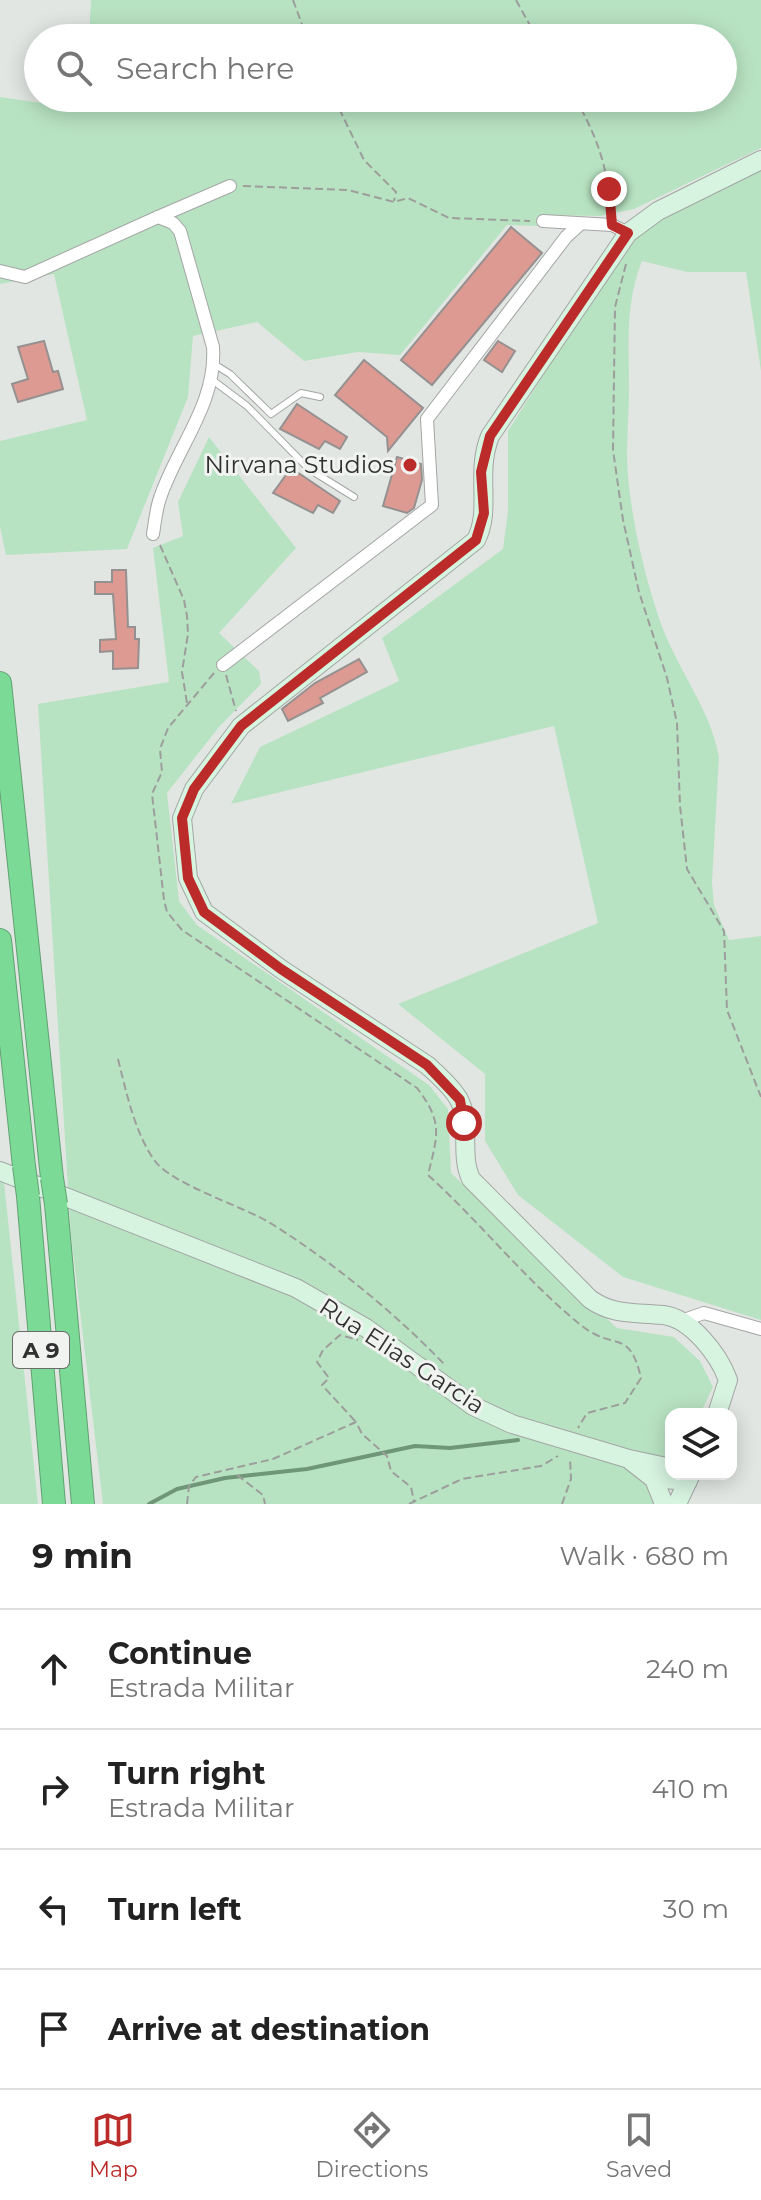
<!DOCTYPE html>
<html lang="en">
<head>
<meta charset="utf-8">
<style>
	:root { --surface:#fff; --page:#f2f2f2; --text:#222; --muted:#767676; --line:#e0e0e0; --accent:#ba2b29 }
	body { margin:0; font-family:Montserrat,sans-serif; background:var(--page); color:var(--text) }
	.controls { position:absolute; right:24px; bottom:24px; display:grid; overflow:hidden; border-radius:16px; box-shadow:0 4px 20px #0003 }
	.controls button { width:72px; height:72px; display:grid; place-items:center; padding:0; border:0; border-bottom:2px solid var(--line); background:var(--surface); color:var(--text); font:40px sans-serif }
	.stop { position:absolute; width:24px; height:24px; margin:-18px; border:6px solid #ba2b29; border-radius:50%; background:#fff }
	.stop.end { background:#ba2b29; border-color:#fff; box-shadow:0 2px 8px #0008 }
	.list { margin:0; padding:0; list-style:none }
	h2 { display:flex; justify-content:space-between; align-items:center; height:104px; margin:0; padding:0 32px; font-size:34px }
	h2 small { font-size:26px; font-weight:400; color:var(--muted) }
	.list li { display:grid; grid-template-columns:52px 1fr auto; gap:24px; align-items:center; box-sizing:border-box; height:120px; padding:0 32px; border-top:2px solid var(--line) }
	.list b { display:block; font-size:30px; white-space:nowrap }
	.list p { margin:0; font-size:26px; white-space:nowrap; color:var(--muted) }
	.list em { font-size:26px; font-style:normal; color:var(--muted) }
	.icon { flex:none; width:44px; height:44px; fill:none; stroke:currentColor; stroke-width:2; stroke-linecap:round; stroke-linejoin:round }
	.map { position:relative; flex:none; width:761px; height:1504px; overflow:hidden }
	.search { position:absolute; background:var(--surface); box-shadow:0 4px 20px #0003; left:24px; right:24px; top:24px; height:88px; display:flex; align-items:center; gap:20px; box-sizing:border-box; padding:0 28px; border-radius:44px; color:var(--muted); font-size:30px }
	.sheet { height:584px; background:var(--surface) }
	nav { display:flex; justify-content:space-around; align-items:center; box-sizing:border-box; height:112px; border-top:2px solid var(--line); background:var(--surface); font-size:22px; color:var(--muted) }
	nav a { display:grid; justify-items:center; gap:4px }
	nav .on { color:var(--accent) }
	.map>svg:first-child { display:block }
	.green { fill:#b8e3c2 }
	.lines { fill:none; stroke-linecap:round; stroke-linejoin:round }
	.stream { stroke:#70967a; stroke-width:4 }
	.building { fill:#dc9a92; stroke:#959190; stroke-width:2 }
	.lane-casing { stroke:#a3a6a4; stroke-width:8 }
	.street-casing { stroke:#a3a6a4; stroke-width:14 }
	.secondary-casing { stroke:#a3a6a4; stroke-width:20 }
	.highway-casing { stroke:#61a072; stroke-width:24 }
	.path { stroke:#9c9e9c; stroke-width:2; stroke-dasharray:8 4; stroke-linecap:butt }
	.lane { stroke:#fff; stroke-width:6 }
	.street { stroke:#fff; stroke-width:12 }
	.secondary { stroke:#d7f4e0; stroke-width:18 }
	.highway { stroke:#7bdb96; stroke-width:22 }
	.highway-bridge-casing { stroke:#61a072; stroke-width:24; stroke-linecap:butt }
	.highway-bridge { stroke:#7bdb96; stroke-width:22 }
	.route { stroke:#ba2b29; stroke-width:10 }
	.poi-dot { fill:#ba2b29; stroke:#f0f3f0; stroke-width:3 }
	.labels { text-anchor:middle; stroke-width:6; stroke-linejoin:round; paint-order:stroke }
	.shield { fill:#f0f3f0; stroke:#6a6b6a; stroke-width:2 }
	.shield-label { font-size:22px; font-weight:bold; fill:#303130 }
	.poi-label { font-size:24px; fill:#303130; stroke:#f0f3f0; text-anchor:end }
	.street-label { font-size:24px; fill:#303130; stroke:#f0f3f0 }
</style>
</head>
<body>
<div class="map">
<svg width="761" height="1504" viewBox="0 0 761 1504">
	<rect width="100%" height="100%" fill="#e2e6e3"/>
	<!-- green -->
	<g class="green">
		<polygon points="91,0 761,0 761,148 634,209 600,216 539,215 538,226 507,225 400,355 358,352 304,361 257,322 193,336 188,397 127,549 6,555 0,527 0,441 87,420 54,274 0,284 0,97 84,109 85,98 723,98 723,38 89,38"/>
		<path d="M761,169V371L746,272H687L642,261C625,303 629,344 629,388C629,411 627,433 627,456C628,508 645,580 663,629C680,673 711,711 719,757L712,882L714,905L729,940L761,936V1320L623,1277L518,1195L485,1141V1074L398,1004L598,923L554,726L231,804L260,747L399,681L382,638L503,549L508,511V431L624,247L660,218Z"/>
		<polygon points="209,437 296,548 219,633 259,671 261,684 219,727 167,793 179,901 197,925 429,1085 448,1109 451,1173 617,1328 674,1337 700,1361 713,1387 700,1414 671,1414 671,1474 660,1504 103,1504 71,1236 38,704 169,682 153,548 183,536 178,502"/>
		<polygon points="0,1180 4,1182 38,1504 0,1504"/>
	</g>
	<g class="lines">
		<!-- stream -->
		<polyline class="stream" points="149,1504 177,1489 225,1478 307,1469 415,1446 450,1448 518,1440"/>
	</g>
	<!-- building -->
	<g class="building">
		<polygon points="511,227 542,253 432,385 401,360"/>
		<polygon points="44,341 53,372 58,371 63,389 18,402 12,384 28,379 18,347"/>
		<polygon points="498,341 515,351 502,372 484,360"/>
		<polygon points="364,360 423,408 388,451 387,437 335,395"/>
		<polygon points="297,404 347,437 340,449 325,441 319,449 280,429"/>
		<polygon points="397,457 421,464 422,480 414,508 407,513 383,506"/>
		<polygon points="291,468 340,501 333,513 318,505 313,513 273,493"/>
		<polygon points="112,570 126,570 128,627 135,627 135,639 139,639 138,668 113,669 113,651 100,652 100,640 116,639 113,594 95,594 95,582 112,582"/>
		<polygon points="359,659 367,672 320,698 323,703 288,721 282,709 315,683"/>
	</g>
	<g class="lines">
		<!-- lane casing -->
		<g class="lane-casing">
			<g id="lane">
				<polyline points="214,364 230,374 271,414 301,393 320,397"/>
				<polyline points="211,379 247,406 309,469 354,497"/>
			</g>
		</g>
		<!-- street casing -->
		<g class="street-casing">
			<g id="street">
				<polyline points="158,217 230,186"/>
				<polyline points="543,221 612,225 628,233"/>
				<path d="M0,271L25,277L158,217L173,223L180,231L213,347C217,403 177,447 160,498C156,509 155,522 153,534"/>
				<polyline points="223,665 432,505 427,419 566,237 579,225"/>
				<polyline points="681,1321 704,1313 761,1329"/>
			</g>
		</g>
		<!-- secondary casing -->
		<g class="secondary-casing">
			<g id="secondary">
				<polyline points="0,1171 296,1288 366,1328 473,1406 512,1424 629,1459 671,1468"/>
				<path d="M717,1414L728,1380C719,1355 691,1318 663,1315C634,1312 614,1316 590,1299L471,1179C459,1154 472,1121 458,1098C450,1085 438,1075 427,1065L281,969L204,912L188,878L182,818L194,789L241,726L476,540C492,509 475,474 490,436L628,233L658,211L761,160"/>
				<polyline points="631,1461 654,1479 664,1504"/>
				<polyline points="649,1472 664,1479 688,1481"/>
				<polyline points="677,1504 691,1474"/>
			</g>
		</g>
		<!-- highway casing -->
		<g class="highway-casing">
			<g id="highway">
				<polyline points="0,683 52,1178"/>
				<polyline points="0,940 24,1166"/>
				<polyline points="28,1196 54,1504"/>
				<polyline points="56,1204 83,1504"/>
			</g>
		</g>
		<!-- path -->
		<g class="path">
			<polyline points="293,0 307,38"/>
			<polyline points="516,0 537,38"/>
			<polyline points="334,98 364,160 396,192 394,201"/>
			<path d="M575,98C598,138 607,166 611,212"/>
			<polyline points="243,186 348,190 394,202 408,198 449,218 530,221"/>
			<polyline points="626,264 615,307 613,450 623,520 639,592 667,678 677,723 680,806 687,869 724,931 727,1010 761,1097"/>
			<polyline points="160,545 184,600 187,616 188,634 182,672 187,703"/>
			<path d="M214,673L168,728L160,749L162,772L152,794L164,900L167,912L182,930L417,1088C443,1122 438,1134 428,1175C481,1223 527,1282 582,1326C615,1352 629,1327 641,1378L625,1403L587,1413L578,1428"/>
			<polyline points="226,675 236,711"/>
			<path d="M118,1059C126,1091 135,1134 155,1161C171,1184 245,1207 272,1224C335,1264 394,1312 446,1366"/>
			<polyline points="355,1421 322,1385 329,1378 317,1362 323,1350 340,1335 358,1340"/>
			<polyline points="237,1475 263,1495 265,1504"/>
			<polyline points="187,1504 189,1486 196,1477 273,1459 356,1422 362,1434 387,1456 391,1471 411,1487 414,1501"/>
			<polyline points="409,1504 462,1479 541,1466 558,1456"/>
			<polyline points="562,1504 571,1479 570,1458"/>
		</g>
		<!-- lane -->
		<use href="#lane" class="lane"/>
		<!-- street -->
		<use href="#street" class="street"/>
		<!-- secondary -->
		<use href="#secondary" class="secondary"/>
		<!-- highway -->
		<use href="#highway" class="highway"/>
		<!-- highway-bridge casing -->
		<g class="highway-bridge-casing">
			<g id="highway-bridge">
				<polyline points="24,1166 28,1196"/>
				<polyline points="52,1178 56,1204"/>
			</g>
		</g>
		<!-- highway-bridge -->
		<use href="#highway-bridge" class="highway-bridge"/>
	</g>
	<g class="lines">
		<!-- route -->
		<polyline class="route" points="464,1123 460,1100 427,1065 281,969 204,912 188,878 182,818 194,789 241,726 476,540 484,513 481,472 490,436 628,233 612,225 609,189"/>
	</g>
	<!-- markers -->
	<circle class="poi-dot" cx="410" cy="465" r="8"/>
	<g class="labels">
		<!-- shield labels -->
		<rect class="shield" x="13" y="1332" width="56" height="36" rx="6"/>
		<g class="shield-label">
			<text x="41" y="1358">A 9</text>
		</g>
		<!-- poi labels -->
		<g class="poi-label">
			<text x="394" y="473">Nirvana Studios</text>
		</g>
		<!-- street labels -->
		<g class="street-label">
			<text transform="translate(402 1356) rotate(33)" y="8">Rua Elias Garcia</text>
		</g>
	</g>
</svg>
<div class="controls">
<button><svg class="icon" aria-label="layers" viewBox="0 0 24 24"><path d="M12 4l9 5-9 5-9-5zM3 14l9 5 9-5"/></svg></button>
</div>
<div class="stop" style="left:464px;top:1123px"></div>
<div class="stop end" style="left:609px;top:189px"></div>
<div class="search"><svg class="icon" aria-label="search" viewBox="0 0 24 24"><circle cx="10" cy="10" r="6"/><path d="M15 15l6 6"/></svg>Search here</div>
</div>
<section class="sheet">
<h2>9 min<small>Walk · 680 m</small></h2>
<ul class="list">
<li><svg class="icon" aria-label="ahead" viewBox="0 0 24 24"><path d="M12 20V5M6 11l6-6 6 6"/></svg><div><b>Continue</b><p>Estrada Militar</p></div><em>240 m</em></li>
<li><svg class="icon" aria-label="right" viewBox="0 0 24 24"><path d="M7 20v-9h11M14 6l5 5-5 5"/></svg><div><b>Turn right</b><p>Estrada Militar</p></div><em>410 m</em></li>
<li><svg class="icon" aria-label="left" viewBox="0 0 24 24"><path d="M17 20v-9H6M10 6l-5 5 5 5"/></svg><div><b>Turn left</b></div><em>30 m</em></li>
<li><svg class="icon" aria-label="arrive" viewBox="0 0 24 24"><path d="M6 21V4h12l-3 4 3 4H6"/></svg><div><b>Arrive at destination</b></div></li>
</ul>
</section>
<nav>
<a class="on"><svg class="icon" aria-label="map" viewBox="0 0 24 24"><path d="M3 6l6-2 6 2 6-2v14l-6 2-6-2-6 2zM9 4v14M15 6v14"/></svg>Map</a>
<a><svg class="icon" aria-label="directions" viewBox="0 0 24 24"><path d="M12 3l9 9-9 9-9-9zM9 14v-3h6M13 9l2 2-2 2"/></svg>Directions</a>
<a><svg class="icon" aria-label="saved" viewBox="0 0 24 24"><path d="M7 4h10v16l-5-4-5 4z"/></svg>Saved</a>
</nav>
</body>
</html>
